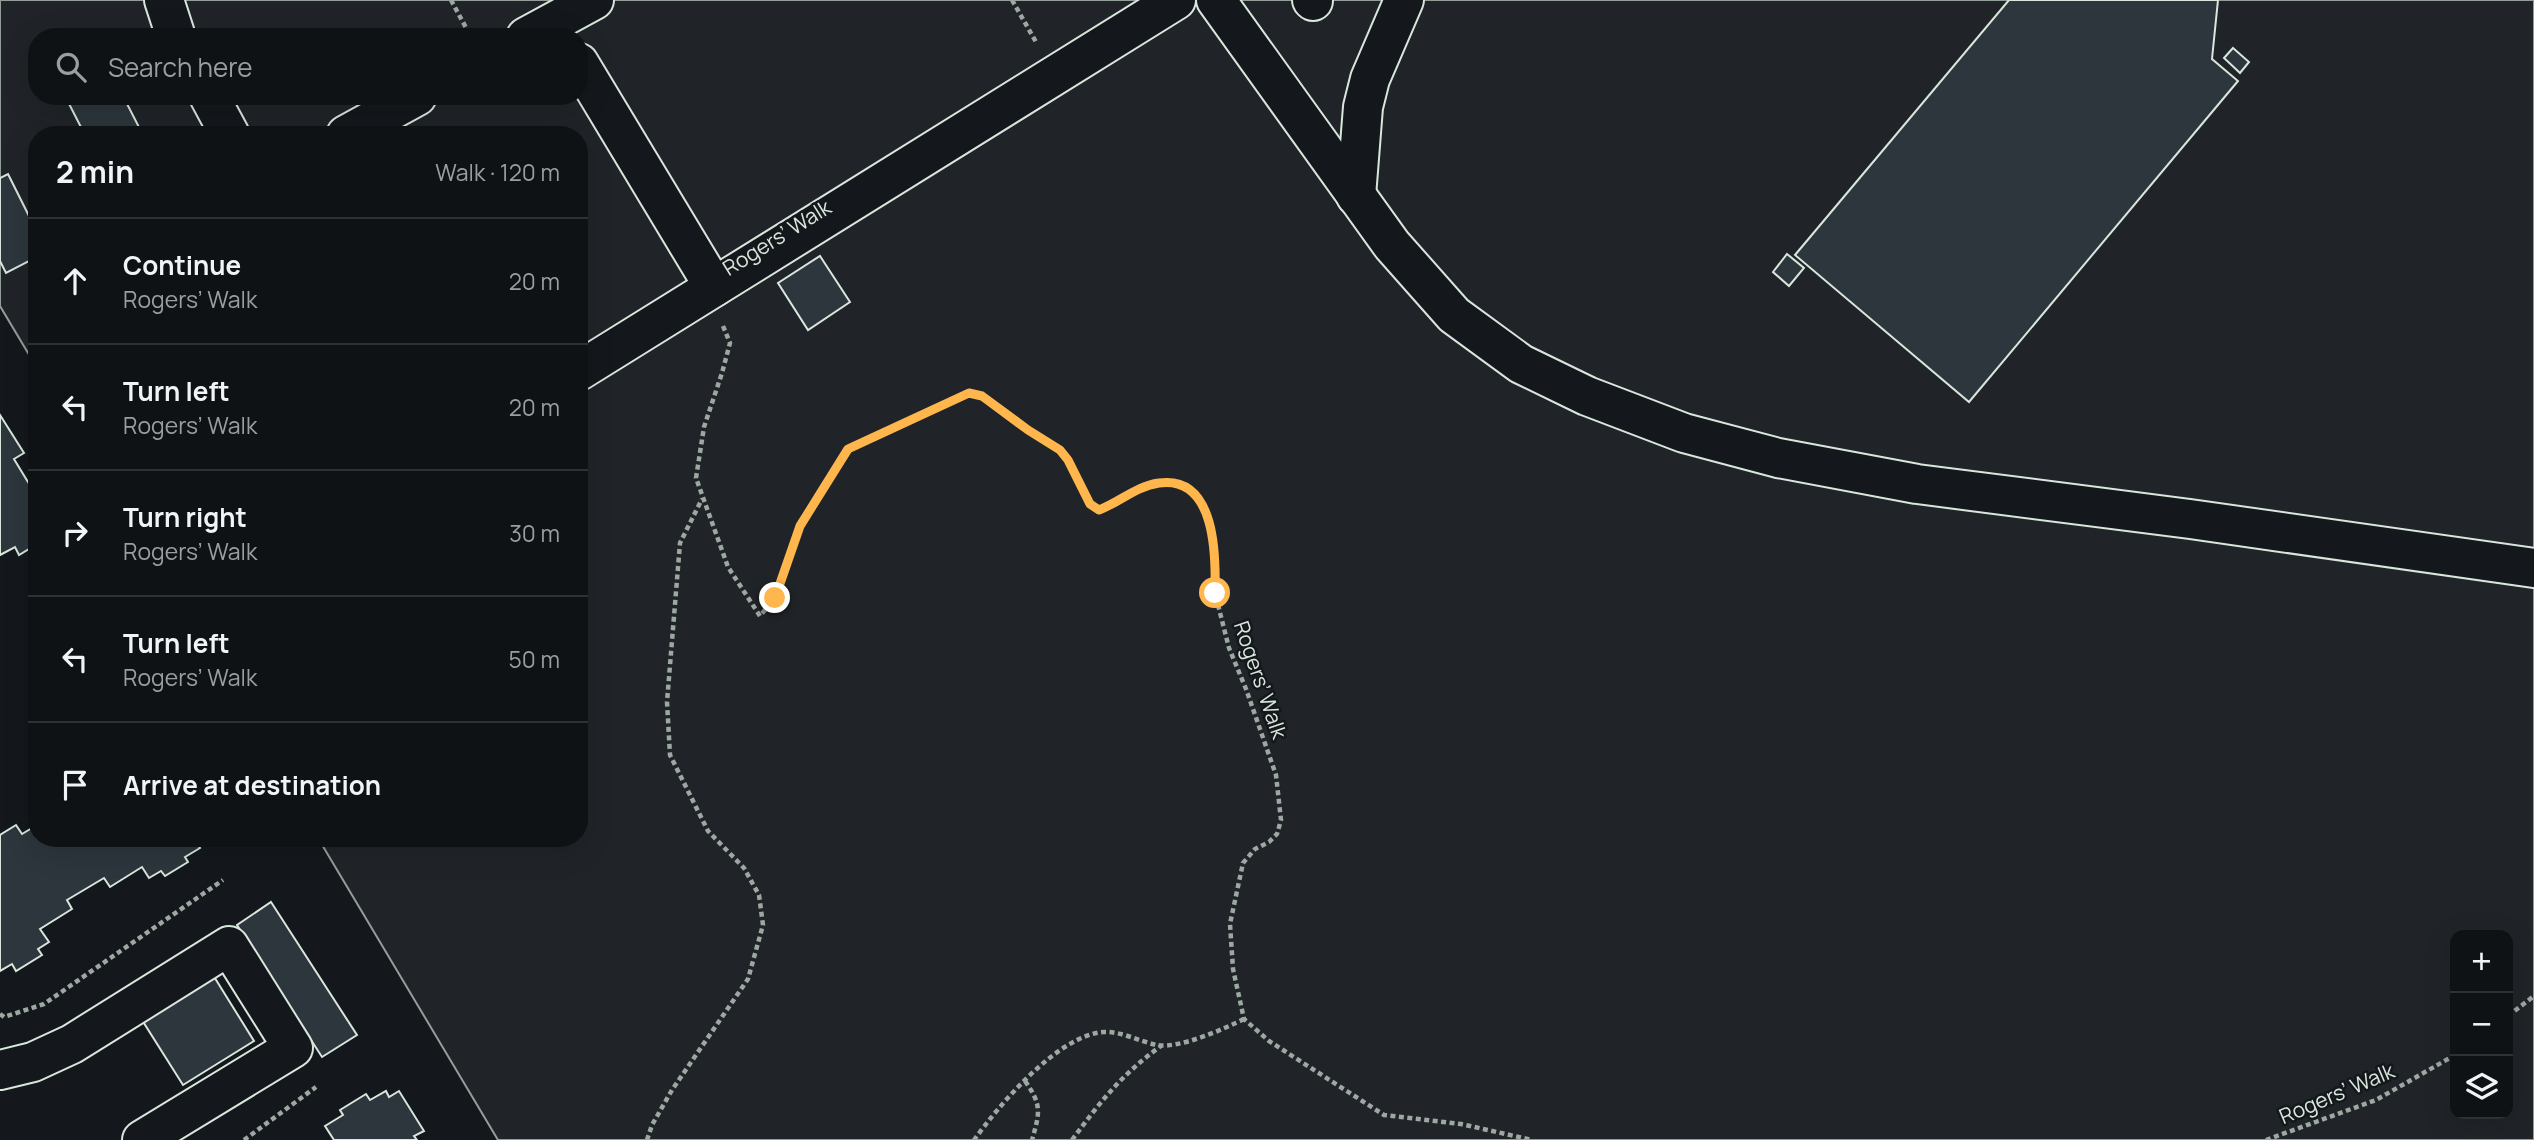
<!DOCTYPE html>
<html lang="en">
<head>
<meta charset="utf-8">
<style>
	:root { --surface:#0f1215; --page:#181b1e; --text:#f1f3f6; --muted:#9b9ea0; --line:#2f3234 }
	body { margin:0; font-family:Manrope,sans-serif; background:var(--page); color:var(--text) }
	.controls { position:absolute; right:21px; bottom:21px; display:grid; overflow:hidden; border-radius:14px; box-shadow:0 7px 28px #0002 }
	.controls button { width:63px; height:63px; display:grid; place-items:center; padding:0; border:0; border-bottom:2px solid var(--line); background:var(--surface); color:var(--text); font:35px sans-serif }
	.stop { position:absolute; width:21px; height:21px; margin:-16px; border:5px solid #ffb74d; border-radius:50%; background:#fff }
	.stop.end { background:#ffb74d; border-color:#fff; box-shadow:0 2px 7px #0008 }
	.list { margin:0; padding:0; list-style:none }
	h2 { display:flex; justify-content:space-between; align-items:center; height:91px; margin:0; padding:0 28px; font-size:30px }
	h2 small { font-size:23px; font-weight:400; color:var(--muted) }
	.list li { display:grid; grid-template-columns:46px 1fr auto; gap:21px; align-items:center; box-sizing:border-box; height:126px; padding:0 28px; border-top:2px solid var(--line) }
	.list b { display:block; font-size:26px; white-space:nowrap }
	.list p { margin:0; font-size:23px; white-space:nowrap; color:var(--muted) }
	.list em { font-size:23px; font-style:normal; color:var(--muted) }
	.icon { flex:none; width:38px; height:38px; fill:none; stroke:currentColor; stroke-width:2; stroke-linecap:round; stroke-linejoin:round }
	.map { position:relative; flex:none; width:2534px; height:1140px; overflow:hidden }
	.search { position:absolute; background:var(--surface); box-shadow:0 7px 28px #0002; left:28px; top:28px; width:560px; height:77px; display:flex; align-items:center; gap:18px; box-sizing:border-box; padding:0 24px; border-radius:28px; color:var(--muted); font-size:26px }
	.panel { position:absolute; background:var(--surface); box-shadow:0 7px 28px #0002; left:28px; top:126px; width:560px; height:721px; border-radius:28px }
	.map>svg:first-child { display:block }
	.green { fill:#202428; stroke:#939e99; stroke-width:2; fill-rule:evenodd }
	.building { fill:#2c363c; stroke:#d8e6dc; stroke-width:2 }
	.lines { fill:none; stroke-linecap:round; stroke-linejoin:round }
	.minor-casing { stroke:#d8e6dc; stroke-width:42 }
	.path { stroke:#9da8a2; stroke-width:4.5; stroke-dasharray:5 3.5; stroke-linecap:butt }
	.minor { stroke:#14181c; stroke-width:38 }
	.route { stroke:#ffb74d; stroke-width:9 }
	.labels { text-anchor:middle; stroke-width:5; stroke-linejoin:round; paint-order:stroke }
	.street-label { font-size:21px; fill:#d8e6dc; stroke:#14181c }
</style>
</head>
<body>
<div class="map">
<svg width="2534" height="1140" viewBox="0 0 2534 1140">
	<rect width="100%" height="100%" fill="#14181c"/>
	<!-- green -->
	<path class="green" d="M0,0H2534V1140H498L318,838H579V135H37V368L0,306ZM37,37H579V96H37ZM2455,935H2508V1114H2455Z"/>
	<!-- building -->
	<g class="building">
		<polygon points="2009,0 2218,0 2212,59 2238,81 1969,402 1795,255"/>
		<polygon points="2233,48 2249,62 2240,73 2224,58"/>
		<polygon points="65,96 123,96 143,135 85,135"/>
		<polygon points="8,174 37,232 37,257 6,273 0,261 0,178"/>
		<polygon points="1787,254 1804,268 1789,286 1773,272"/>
		<polygon points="820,256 850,302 808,330 778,283"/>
		<polygon points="0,415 24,453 14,459 28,482 37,476 37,544 19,555 15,547 0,555"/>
		<polygon points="16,825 22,834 37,825 37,838 199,838 195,840 200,848 185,857 188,862 165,876 161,871 149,878 142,867 110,887 104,878 67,900 72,909 40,929 49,942 38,949 42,955 16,971 12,964 0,971 0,835"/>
		<polygon points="271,902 357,1035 322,1057 237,925"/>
		<polygon points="213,975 254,1041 183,1085 142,1020"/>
		<polygon points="386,1091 389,1097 399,1091 424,1131 414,1136 417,1140 334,1140 325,1126 343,1115 340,1110 366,1094 370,1100"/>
	</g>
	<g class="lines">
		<!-- minor casing -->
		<g class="minor-casing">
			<g id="minor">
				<polyline points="164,0 176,37"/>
				<polyline points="1216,0 1392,245 1454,315 1521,364 1587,396 1684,433 1778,458 1917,484 2190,519 2534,568"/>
				<polyline points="1312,0 1313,1"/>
				<polyline points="526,37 594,0"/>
				<polyline points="579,63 714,287"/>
				<polyline points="209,96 230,135"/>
				<polyline points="346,135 417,96"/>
				<polyline points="1356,196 1363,107 1370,79 1404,0"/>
				<polyline points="579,371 1176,0"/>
				<polyline points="0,1070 33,1062 72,1044 229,946 293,1048 142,1140"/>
			</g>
		</g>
		<!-- path -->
		<g class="path">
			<polyline points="451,0 471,37"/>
			<polyline points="1012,0 1036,42"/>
			<polyline points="723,326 730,343 722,373 704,427 696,478 728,567 760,616 775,598 800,526 848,449 969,393 982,396 1028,430 1060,450 1068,460 1090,504 1099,510 1136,489 1161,482 1185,486 1201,501 1209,521 1216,560 1215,593 1229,648 1246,689 1276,775 1281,820 1277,834 1269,842 1255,849 1243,863 1230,924 1233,969 1244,1019 1269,1041 1384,1115 1461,1124 1532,1140"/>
			<polyline points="0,1014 4,1017 44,1004 223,880"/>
			<polyline points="2508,1016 2534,996"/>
			<path d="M1025,1081C1042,1105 1040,1112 1032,1140"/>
			<polyline points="244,1140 316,1087"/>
			<polyline points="647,1140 652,1125 672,1090 748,979 763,925 759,895 744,868 708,831 670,755 667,702 680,543 702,499"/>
			<path d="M974,1140C1000,1104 1058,1035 1104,1032C1121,1031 1141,1042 1157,1045C1179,1049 1224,1029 1244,1019"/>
			<path d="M1072,1140C1100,1102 1122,1074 1161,1046"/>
			<polyline points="2266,1140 2376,1100 2455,1055"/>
		</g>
		<!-- minor -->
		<use href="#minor" class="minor"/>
	</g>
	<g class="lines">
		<!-- route -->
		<path class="route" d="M775,598L800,526L848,449L969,393L982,396L1028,430L1060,450L1068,460L1090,504L1099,510C1120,502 1136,486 1159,483C1216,475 1216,556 1215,593"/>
	</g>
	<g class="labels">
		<!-- street labels -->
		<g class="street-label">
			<text transform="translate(777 238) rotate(-32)" y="7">Rogers’ Walk</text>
			<text transform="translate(1260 680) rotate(71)" y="7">Rogers’ Walk</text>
			<text transform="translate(2337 1094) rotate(-23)" y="7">Rogers’ Walk</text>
		</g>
	</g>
</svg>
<div class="controls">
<button>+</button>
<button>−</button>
<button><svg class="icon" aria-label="layers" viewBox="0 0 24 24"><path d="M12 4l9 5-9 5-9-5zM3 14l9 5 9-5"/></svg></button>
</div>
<div class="stop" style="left:1215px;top:593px"></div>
<div class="stop end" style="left:775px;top:598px"></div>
<div class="search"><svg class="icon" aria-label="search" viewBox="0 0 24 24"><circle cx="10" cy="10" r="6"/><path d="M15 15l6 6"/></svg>Search here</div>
<section class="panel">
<h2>2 min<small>Walk · 120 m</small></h2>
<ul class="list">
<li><svg class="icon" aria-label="ahead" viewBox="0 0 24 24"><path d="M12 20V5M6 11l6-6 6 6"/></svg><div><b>Continue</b><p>Rogers’ Walk</p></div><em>20 m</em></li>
<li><svg class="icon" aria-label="left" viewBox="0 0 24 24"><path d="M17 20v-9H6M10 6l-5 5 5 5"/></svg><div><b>Turn left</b><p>Rogers’ Walk</p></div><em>20 m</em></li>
<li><svg class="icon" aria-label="right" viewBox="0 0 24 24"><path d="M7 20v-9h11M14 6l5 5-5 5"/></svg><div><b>Turn right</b><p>Rogers’ Walk</p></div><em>30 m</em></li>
<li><svg class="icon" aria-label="left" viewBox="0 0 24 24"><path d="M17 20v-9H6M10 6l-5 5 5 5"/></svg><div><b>Turn left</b><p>Rogers’ Walk</p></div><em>50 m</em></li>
<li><svg class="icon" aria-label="arrive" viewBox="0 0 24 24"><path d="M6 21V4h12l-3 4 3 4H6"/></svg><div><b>Arrive at destination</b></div></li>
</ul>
</section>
</div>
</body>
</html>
